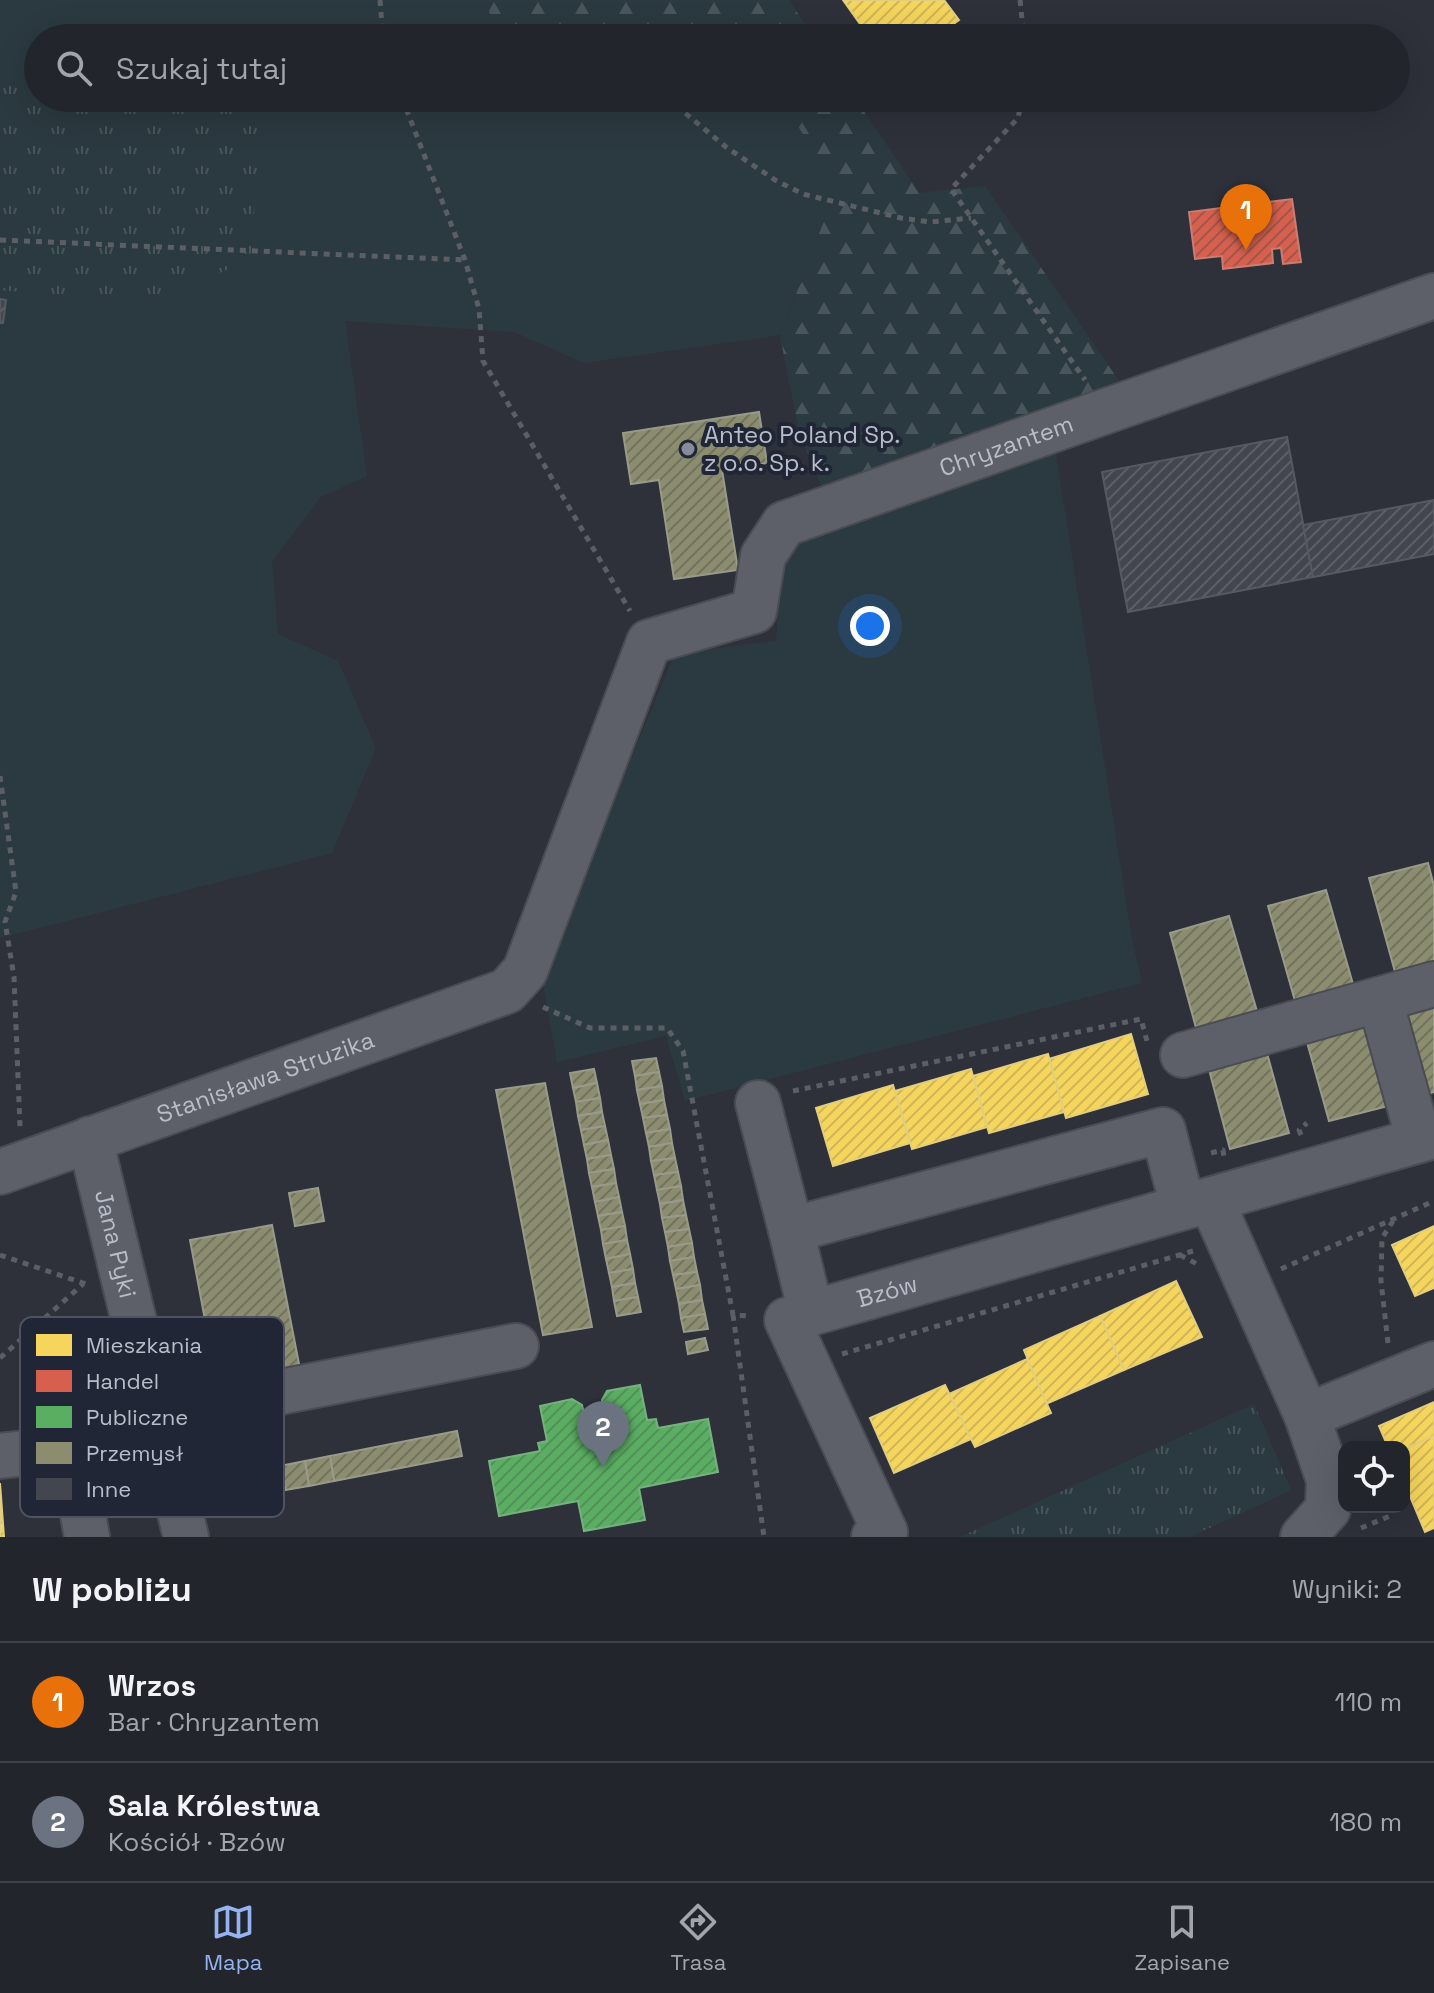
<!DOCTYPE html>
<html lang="pl">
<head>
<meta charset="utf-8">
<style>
	:root { --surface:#22252c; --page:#2a2d34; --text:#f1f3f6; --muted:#a2a5a9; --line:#3f4248; --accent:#95b2f1 }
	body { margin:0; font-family:"Space Grotesk",sans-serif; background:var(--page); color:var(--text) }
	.controls { position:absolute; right:24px; bottom:24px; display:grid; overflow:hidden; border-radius:16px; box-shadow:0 8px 32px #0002 }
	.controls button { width:72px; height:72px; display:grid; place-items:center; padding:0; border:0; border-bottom:2px solid var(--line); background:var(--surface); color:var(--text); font:40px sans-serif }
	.you { position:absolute; left:870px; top:626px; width:28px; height:28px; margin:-20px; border:6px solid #fff; border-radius:50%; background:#1a73e8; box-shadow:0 0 0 12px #1a73e833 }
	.badge { display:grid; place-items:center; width:52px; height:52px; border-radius:50%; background:var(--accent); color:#fff; font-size:26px; font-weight:700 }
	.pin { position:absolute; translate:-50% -66px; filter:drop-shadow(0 2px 4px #0008) }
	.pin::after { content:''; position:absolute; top:42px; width:28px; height:24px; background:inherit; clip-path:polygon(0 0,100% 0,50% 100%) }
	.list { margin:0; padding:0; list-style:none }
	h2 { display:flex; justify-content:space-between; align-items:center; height:104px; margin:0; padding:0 32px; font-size:34px }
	h2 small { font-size:26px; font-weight:400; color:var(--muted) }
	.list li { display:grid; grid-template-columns:52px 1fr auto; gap:24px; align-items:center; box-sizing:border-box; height:120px; padding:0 32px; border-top:2px solid var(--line) }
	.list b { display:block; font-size:30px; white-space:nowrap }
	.list p { margin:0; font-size:26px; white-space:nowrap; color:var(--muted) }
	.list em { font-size:26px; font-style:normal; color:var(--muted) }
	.icon { flex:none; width:44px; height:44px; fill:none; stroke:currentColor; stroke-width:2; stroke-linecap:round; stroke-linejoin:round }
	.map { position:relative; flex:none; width:1434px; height:1537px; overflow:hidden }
	.search { position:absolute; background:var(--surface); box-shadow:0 8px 32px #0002; left:24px; right:24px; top:24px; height:88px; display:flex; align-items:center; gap:20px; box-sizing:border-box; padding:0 28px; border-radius:44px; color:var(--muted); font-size:30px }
	.sheet { height:344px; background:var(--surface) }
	nav { display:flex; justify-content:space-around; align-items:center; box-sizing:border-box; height:112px; border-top:2px solid var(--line); background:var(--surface); font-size:22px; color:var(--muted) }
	nav a { display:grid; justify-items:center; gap:4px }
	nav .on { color:var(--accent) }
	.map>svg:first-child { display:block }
	.grass { fill:#2b3a40 }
	.forest { fill:url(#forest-firs) }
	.park { fill:url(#park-tufts) }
	.homes { fill:url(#homes-hatch); stroke:#e3ce7d; stroke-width:2 }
	.shops { fill:url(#shops-hatch); stroke:#cd7c72; stroke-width:2 }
	.public { fill:url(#public-hatch); stroke:#76b280; stroke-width:2 }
	.industry { fill:url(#industry-hatch); stroke:#999b8a; stroke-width:2 }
	.building { fill:url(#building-hatch); stroke:#555962; stroke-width:2 }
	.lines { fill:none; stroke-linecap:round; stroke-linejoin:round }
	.minor-casing { stroke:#4a4c53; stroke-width:48 }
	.path { stroke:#5b5f65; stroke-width:5; stroke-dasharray:6 6; stroke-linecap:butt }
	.minor { stroke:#5d6068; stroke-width:44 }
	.poi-dot { fill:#888c98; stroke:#202636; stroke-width:3 }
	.labels { text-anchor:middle; stroke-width:8; stroke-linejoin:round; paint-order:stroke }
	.poi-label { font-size:24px; fill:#b8bdca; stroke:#202636; text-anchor:start }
	.street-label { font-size:24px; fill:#b8bdca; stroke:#202636 }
	.key { fill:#202636; stroke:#4e5362; stroke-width:2 }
	.key-label { font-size:22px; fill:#b8bdca }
</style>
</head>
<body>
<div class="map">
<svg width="1434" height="1537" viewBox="0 0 1434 1537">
	<defs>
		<pattern id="forest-firs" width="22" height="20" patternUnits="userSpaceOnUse" patternTransform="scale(2)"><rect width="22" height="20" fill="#2b3a40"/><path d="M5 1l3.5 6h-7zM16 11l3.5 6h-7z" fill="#48555a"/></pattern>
		<pattern id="park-tufts" width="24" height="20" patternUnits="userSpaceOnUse" patternTransform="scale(2)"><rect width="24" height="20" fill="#2b3a40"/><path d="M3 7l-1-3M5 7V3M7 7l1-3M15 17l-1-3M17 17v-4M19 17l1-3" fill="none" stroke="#48555a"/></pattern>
		<pattern id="homes-hatch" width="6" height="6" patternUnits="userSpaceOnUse" patternTransform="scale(2)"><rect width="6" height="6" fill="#f6d55c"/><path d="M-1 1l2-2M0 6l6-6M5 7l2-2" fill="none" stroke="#d0b656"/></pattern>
		<pattern id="shops-hatch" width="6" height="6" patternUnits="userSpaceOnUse" patternTransform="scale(2)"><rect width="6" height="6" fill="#d6604d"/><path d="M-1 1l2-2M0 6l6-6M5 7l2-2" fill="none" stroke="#a65448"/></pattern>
		<pattern id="public-hatch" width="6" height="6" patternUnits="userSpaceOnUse" patternTransform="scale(2)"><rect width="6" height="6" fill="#5aae61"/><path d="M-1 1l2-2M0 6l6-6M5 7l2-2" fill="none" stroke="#519158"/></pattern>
		<pattern id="industry-hatch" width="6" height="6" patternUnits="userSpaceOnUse" patternTransform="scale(2)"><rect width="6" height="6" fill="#8c8c6e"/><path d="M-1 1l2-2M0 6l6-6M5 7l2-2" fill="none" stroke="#72735f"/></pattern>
		<pattern id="building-hatch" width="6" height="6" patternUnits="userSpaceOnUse" patternTransform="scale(2)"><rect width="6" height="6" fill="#43464e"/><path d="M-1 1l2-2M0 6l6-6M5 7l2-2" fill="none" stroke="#5c5f66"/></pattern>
	</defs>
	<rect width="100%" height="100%" fill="#2e313a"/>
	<!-- grass -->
	<g class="grass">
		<polygon points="0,0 488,0 492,37 679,30 737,38 38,38 38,98 781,98 836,189 780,335 584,363 514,332 345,321 367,476 321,497 272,561 278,634 338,661 376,748 332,853 0,938"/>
		<polygon points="1055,448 1132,940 1142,983 685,1101 666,1036 557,1062 541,974 675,653 776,641 780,576 787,544"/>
	</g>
	<!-- forest -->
	<g class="forest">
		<polygon points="488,0 789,0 814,38 737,38 679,30 492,37"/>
		<polygon points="781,98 855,98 919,193 985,186 1126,391 826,498 799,431 780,336 836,189"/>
	</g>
	<!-- park -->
	<g class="park">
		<polygon points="0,65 38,67 38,98 265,98 250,260 148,304 0,290"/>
		<polygon points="1254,1404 1291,1490 1190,1537 960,1537"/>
	</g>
	<!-- homes -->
	<g class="homes">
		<polygon points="843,0 944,0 959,20 934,38 870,38"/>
		<polygon points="1131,1034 1148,1094 1066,1118 1049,1059"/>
		<polygon points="1048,1054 1064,1112 989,1133 973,1076"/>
		<polygon points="971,1069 987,1127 912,1149 895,1091"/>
		<polygon points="893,1085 910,1143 833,1166 816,1108"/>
		<polygon points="1434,1226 1434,1288 1415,1296 1392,1245"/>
		<polygon points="1176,1281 1202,1337 1124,1370 1100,1316"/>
		<polygon points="1100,1316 1124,1370 1046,1404 1024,1350"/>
		<polygon points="1027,1359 1051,1413 975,1447 949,1394"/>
		<polygon points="945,1385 971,1439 894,1473 870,1418"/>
		<polygon points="1434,1402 1434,1436 1404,1449 1404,1447 1388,1447 1379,1426"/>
		<polygon points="1434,1436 1434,1528 1425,1532 1404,1482 1404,1449"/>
		<polygon points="0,1483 4,1537 0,1537"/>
	</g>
	<!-- shops -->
	<polygon class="shops" points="1292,199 1301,262 1283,264 1281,248 1272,249 1273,263 1223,269 1222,256 1195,259 1189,212"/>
	<!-- public -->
	<polygon class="public" points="640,1385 647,1420 656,1419 658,1428 708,1419 718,1472 639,1488 645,1520 584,1531 578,1501 499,1516 489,1461 540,1451 538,1443 547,1441 540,1406 572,1399 582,1405 584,1413 603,1409 602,1400 607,1391"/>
	<!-- industry -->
	<g class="industry">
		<polygon points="759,412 767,463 722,470 738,570 674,579 659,480 631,484 623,433"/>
		<polygon points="1428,863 1434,886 1434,969 1397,979 1369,878"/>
		<polygon points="1326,890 1355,991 1297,1008 1268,906"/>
		<polygon points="1229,916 1259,1018 1198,1035 1170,933"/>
		<polygon points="1434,999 1434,1092 1428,1094 1405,1007"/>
		<polygon points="1364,1019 1388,1106 1329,1121 1305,1035"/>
		<polygon points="1265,1046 1289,1133 1230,1149 1207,1062"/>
		<polygon points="656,1058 659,1072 635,1076 632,1061"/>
		<polygon points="594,1069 597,1083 573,1088 570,1073"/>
		<polygon points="659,1072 662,1086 637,1090 635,1076"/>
		<polygon points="545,1083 592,1327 543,1335 496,1090"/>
		<polygon points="597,1083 600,1098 576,1102 573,1088"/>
		<polygon points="662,1086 664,1100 640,1104 637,1090"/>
		<polygon points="600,1098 602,1112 578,1116 576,1102"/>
		<polygon points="664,1100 667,1115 643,1118 640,1104"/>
		<polygon points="602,1112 605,1126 581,1130 578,1116"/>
		<polygon points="667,1115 670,1129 646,1133 643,1118"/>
		<polygon points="605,1126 608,1140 584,1145 581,1130"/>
		<polygon points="670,1129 672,1143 649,1147 646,1133"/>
		<polygon points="608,1140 611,1155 587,1159 584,1145"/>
		<polygon points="672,1143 675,1158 651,1161 649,1147"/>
		<polygon points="611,1155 614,1169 589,1173 587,1159"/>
		<polygon points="675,1158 678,1172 654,1175 651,1161"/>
		<polygon points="614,1169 616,1183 592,1187 589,1173"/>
		<polygon points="678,1172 681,1186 657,1190 654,1175"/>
		<polygon points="616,1183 619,1197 595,1202 592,1187"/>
		<polygon points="681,1186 683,1200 660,1204 657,1190"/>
		<polygon points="318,1188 324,1221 295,1226 289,1193"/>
		<polygon points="619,1197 622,1212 598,1216 595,1202"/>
		<polygon points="683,1200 686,1215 662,1218 660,1204"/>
		<polygon points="622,1212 625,1226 601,1230 598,1216"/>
		<polygon points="686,1215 689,1229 665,1232 662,1218"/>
		<polygon points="272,1225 300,1369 217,1384 190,1240"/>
		<polygon points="625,1226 627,1240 603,1244 601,1230"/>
		<polygon points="689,1229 692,1243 668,1247 665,1232"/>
		<polygon points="627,1240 630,1254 606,1259 603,1244"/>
		<polygon points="692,1243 694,1257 670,1261 668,1247"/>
		<polygon points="630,1254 633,1269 609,1273 606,1259"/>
		<polygon points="694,1257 697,1272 673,1275 670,1261"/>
		<polygon points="633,1269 635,1283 612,1287 609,1273"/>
		<polygon points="697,1272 700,1285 676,1289 673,1275"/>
		<polygon points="635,1283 638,1297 614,1301 612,1287"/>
		<polygon points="700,1285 702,1300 679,1304 676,1289"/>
		<polygon points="638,1297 641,1312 617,1316 614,1301"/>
		<polygon points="702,1300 705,1314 681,1318 679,1304"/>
		<polygon points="705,1314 708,1329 684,1332 681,1318"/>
		<polygon points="705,1338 708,1350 688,1354 686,1342"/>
		<polygon points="457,1431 462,1456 334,1481 330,1456"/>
		<polygon points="330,1456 334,1481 309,1486 305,1461"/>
		<polygon points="305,1461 309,1486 285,1490 280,1466"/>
		<polygon points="280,1466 285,1490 260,1496 255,1470"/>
	</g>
	<!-- building -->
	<g class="building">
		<polygon points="0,299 6,300 3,323 0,323"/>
		<polygon points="1287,437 1313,577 1128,612 1102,472"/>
		<polygon points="1434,500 1434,554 1313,577 1303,525"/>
	</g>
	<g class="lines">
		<!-- minor casing -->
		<g class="minor-casing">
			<g id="minor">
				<polyline points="1380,1000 1419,1140"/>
				<polyline points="1183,1055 1434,984"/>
				<polyline points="758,1103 791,1230 1163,1130 1183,1207"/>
				<path id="s1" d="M90,1139L186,1537"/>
				<path id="s2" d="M0,1172L507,991L525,971L649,642L754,611L763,556L784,524L1434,296"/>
				<polyline points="1211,1200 1307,1416 1329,1480 1328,1509 1303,1537"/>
				<polyline points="791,1230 811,1313"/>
				<polyline points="157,1416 516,1346"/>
				<polyline points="1307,1416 1434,1364"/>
				<polyline points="0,1456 71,1448 87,1537"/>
				<path id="s3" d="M874,1537L885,1532L787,1320L1434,1136"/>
			</g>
		</g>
		<!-- path -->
		<g class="path">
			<polyline points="380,0 383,38"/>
			<polyline points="1020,0 1024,38"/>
			<polyline points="402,98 465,260 479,309 483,361 630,611"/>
			<polyline points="667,98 726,147 775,180 803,194 901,218 930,222 971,218"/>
			<polyline points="1022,98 1018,118 951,189 1085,380"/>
			<polyline points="0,240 465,260"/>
			<polyline points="0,776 16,892 5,922 14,977 20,1127"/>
			<polyline points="543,1007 590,1028 667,1028 683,1051 733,1315 750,1316"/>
			<polyline points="793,1091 1141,1019 1147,1041"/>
			<polyline points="1301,1135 1299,1130 1307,1123"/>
			<polyline points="1211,1153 1223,1150 1224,1157"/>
			<polyline points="0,1255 86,1284"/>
			<polyline points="1180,1255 1199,1265"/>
			<polyline points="1281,1269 1434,1201"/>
			<polyline points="733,1315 764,1537"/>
			<polyline points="1388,1343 1381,1281 1382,1238 1393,1221"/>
			<polyline points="842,1354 1193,1251"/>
			<polyline points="0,1358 83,1284"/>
			<polyline points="1361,1528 1390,1516 1386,1507"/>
		</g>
		<!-- minor -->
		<use href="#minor" class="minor"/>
	</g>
	<!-- markers -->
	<circle class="poi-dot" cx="688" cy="449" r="8"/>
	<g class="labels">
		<!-- poi labels -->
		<g class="poi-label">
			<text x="704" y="443">Anteo Poland Sp.<tspan x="704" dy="28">z o.o. Sp. k.</tspan></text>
		</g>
		<!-- street labels -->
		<g class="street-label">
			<text dy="8" stroke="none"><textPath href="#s2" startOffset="1356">Chryzantem</textPath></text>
			<text dy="8" stroke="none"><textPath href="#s2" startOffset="282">Stanisława Struzika</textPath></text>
			<text dy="8" stroke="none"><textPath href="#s1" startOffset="108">Jana Pyki</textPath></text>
			<text dy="8" stroke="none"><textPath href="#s3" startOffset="350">Bzów</textPath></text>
		</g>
	</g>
	<!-- legend -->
	<rect x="20" y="1317" width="264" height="200" rx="12" class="key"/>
	<rect x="36" y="1334" width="36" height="22" fill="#f6d55c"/>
	<rect x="36" y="1370" width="36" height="22" fill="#d6604d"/>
	<rect x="36" y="1406" width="36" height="22" fill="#5aae61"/>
	<rect x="36" y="1442" width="36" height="22" fill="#8c8c6e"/>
	<rect x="36" y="1478" width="36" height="22" fill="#43464e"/>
	<g class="key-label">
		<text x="86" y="1353">Mieszkania</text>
		<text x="86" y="1389">Handel</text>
		<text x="86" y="1425">Publiczne</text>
		<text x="86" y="1461">Przemysł</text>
		<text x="86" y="1497">Inne</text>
	</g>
</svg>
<div class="controls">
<button><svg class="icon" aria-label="locate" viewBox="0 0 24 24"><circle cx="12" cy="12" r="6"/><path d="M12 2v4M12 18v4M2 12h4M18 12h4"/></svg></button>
</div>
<div class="you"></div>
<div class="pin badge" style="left:1246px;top:250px;background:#e8710a">1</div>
<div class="pin badge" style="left:603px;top:1467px;background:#6b7280">2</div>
<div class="search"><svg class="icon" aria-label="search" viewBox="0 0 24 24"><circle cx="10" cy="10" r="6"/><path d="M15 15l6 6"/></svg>Szukaj tutaj</div>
</div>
<section class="sheet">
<h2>W pobliżu<small>Wyniki: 2</small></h2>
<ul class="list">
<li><span class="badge" style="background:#e8710a">1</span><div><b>Wrzos</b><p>Bar · Chryzantem</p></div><em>110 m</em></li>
<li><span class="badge" style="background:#6b7280">2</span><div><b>Sala Królestwa</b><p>Kościół · Bzów</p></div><em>180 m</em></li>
</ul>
</section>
<nav>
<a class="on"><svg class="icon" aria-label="map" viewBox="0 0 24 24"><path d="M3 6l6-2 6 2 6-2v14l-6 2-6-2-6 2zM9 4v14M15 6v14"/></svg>Mapa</a>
<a><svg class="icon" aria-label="directions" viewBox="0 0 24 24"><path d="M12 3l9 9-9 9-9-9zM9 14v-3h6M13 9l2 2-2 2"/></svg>Trasa</a>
<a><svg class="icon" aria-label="saved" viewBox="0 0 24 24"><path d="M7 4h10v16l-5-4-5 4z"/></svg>Zapisane</a>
</nav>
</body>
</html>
